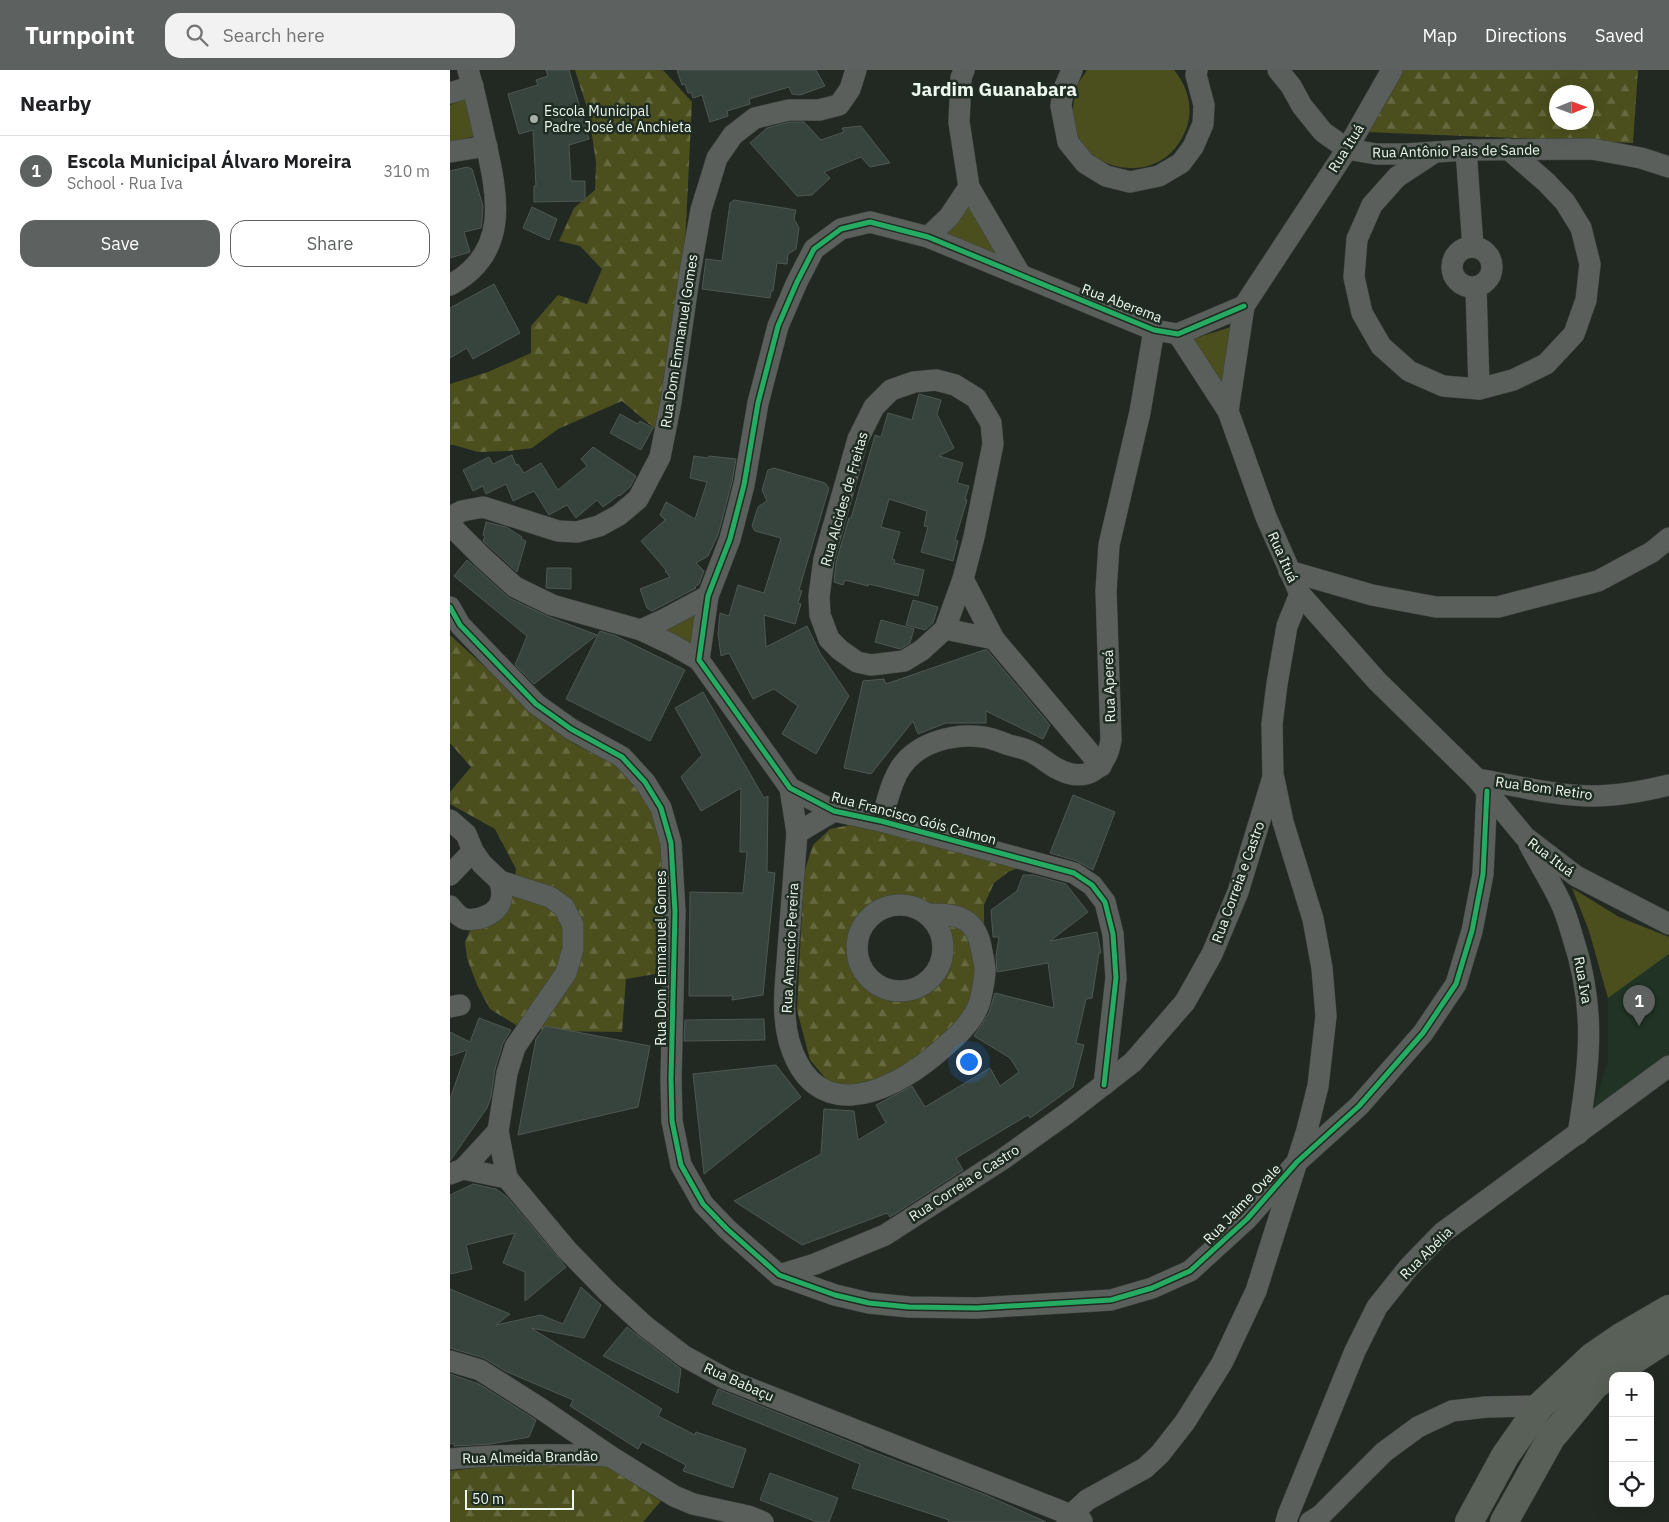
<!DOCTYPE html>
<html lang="en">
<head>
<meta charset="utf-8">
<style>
	:root { --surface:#fff; --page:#f2f2f2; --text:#202124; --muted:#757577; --line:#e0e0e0; --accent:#5d615f }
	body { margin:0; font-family:"IBM Plex Sans",sans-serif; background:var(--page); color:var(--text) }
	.controls { position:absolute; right:15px; bottom:15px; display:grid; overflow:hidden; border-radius:10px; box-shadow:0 5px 20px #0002 }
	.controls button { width:45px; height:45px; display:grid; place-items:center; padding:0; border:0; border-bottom:1px solid var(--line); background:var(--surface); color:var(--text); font:25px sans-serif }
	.compass { position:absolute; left:1099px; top:15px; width:45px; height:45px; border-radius:50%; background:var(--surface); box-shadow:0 5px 20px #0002; rotate:89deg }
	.scale { position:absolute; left:15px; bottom:12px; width:109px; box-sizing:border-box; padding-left:5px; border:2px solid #eef7ef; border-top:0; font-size:14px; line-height:18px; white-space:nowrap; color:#eef7ef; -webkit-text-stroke:4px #1f2c21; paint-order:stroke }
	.you { position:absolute; left:518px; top:991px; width:18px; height:18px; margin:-12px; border:4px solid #fff; border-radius:50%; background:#1a73e8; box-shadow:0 0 0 8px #1a73e833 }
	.badge { display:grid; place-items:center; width:32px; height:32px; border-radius:50%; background:var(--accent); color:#fff; font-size:16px; font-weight:700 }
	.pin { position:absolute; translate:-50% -41px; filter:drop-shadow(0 1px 2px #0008) }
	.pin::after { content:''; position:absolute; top:26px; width:18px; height:15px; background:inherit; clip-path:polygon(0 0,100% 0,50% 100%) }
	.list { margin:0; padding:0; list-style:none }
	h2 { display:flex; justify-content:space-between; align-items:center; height:65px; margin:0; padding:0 20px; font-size:21px }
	h2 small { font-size:16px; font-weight:400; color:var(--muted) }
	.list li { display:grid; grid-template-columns:32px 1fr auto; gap:15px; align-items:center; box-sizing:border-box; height:70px; padding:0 20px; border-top:1px solid var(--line) }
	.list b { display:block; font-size:19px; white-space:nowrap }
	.list p { margin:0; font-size:16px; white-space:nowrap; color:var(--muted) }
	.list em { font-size:16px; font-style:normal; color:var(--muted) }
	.actions { display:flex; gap:10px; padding:15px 20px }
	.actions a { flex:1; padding:11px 0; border:1px solid var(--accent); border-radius:15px; text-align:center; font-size:18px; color:var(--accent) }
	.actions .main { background:var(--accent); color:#fff }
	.icon { flex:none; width:28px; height:28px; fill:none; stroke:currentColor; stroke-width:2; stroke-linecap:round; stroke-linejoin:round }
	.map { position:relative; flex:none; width:1219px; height:1452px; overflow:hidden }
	header { display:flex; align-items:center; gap:30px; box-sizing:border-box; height:70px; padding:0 25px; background:var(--accent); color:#fff }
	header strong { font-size:24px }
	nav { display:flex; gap:28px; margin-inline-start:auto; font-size:18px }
	.search { width:350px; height:45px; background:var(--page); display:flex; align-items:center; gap:12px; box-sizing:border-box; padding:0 18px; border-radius:15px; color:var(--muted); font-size:19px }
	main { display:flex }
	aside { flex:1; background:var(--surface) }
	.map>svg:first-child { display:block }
	.built { fill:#203324 }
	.forest { fill:url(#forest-firs); fill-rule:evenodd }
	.green { fill:#4b4f1e }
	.building { fill:#36443d; stroke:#505753 }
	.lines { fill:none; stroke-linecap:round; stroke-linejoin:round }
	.minor-casing { stroke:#3d433e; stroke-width:22 }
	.major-casing { stroke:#3d433e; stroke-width:29 }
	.minor { stroke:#5a5f5b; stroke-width:21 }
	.major { stroke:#596057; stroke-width:28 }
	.cycleway-casing { stroke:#1f2c21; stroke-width:8 }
	.cycleway { stroke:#26ab63; stroke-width:5 }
	.poi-dot { fill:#a7afa8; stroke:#1f2c21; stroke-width:2 }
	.labels { text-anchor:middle; stroke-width:5; stroke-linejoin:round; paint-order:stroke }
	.poi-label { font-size:14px; fill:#eef7ef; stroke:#1f2c21; text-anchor:start }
	.street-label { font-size:14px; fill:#eef7ef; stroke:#1f2c21 }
	.district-label { font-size:19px; font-weight:bold; fill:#eef7ef; stroke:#1f2c21 }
</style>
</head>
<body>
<header>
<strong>Turnpoint</strong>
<div class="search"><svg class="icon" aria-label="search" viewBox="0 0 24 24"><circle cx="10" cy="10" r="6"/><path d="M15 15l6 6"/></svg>Search here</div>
<nav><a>Map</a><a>Directions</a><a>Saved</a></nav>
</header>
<main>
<aside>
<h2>Nearby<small></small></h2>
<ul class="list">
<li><span class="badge">1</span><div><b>Escola Municipal Álvaro Moreira</b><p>School · Rua Iva</p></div><em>310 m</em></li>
</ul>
<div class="actions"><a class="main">Save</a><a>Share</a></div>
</aside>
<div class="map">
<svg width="1219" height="1452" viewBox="0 0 1219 1452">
	<defs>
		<pattern id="forest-firs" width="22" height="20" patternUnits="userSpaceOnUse" patternTransform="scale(1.25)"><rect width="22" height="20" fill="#4b4f1e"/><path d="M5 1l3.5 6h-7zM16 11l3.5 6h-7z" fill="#65693f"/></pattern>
	</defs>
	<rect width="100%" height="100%" fill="#222923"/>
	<!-- built -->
	<polygon class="built" points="1219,884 1219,984 1141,1045 1158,991 1158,928"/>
	<!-- forest -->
	<g class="forest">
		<polygon points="125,0 213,0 242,32 234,196 211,364 172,331 108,359 82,378 59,381 28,382 4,375 0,375 0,314 38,302 81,283 81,256 108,225 137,234 152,199 130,176 109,171 124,138 145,120 146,93 139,44"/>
		<path d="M951,0H1188L1183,73L916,62ZM1106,22H1136V52H1106Z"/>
		<polygon points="0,565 92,649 126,675 176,696 202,736 214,781 216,825 205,904 176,909 172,962 100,961 66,955 40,939 27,915 17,888 15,872 21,858 52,844 62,828 66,799 45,759 0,734 0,722 21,697 0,673"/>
		<path d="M405,754L574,795L558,802L544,813L534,835V856C516,849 498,843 480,837C473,834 466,830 459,828C392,817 372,918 446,930C459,933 478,925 487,914C505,891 501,877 492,851L509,856L522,867L529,897L519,936L497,963L467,988L437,1008L393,1017L377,1010L360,990L347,940L354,803L363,775L380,759Z"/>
		<polygon points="75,1392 152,1393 211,1431 193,1452 0,1452 0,1401"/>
	</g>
	<!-- green -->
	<g class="green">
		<path d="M637,0H724C736,14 743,35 738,53C717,128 611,102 624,31C625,26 625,20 627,16C629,11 634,5 637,0Z"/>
		<polygon points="18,28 25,66 0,72 0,35"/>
		<polygon points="518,132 552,190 497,164"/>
		<polygon points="784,256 772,314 743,269"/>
		<polygon points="245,538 242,579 207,560"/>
		<polygon points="1122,818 1169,847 1219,867 1219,884 1158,928 1139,861"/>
	</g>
	<!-- building -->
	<g class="building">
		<polygon points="96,0 119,0 139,69 119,75 121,111 135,111 135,131 84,132 84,116 86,116 83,60 69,64 58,24 88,15 86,10 98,6"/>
		<polygon points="227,0 366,0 375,16 350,25 342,24 339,17 299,29 300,34 277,41 278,46 260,52 252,25 243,28 241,22 238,23 235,14 232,15"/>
		<polygon points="340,52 354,52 371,70 394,62 392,58 411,56 440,93 420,97 411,87 374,102 380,108 362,125 347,126 300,73 317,58"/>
		<polygon points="17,97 22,99 33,136 32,151 31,158 14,162 20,182 0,188 0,101"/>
		<polygon points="284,130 346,140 344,149 349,158 346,179 338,184 337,194 327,193 323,221 321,221 320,228 252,219 256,189 272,191 280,133"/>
		<polygon points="82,137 107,149 99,170 73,158"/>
		<polygon points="44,214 70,263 23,289 17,278 0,288 0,238"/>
		<polygon points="469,324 491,330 487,344 504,378 489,386 513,393 507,413 519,416 515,429 517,430 505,470 508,471 503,491 471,482 478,457 474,456 477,441 439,429 431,457 450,462 442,489 445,490 444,493 474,500 468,526 419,514 418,516 395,510 393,515 384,512 386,492 399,448 401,448 425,365 431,367 438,343 462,350"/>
		<polygon points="170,344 188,354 190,351 203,358 191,380 160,363"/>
		<polygon points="143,377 186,406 180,417 170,426 169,425 153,437 147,430 126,448 117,435 99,445 84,421 63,431 56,414 36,424 33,416 23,421 13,400 39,387 43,394 62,385 66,395 68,394 74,403 91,393 108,420 137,396 131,389"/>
		<polygon points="244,386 258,388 259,386 286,389 282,412 268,465 258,486 246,493 254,501 249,514 245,517 246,518 202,541 197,538 190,519 220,507 215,501 216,500 191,471 215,450 210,445 216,432 245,449 257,412 240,408"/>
		<polygon points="324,398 375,413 379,418 349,520 352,521 348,533 351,534 345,554 314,545 316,577 357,556 370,583 399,626 366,684 332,664 348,636 324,619 303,629 279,583 271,586 268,564 270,543 279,546 288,515 314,523 331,468 305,461 302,456 308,437 317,431 312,420 318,400"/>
		<polygon points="36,452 56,457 72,467 71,469 76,471 67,502 33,471 35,466 33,465"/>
		<polygon points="17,490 59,528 97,546 147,565 84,614 65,595 77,566 4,506"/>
		<polygon points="97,498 121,498 121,519 96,518"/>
		<polygon points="463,530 488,537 483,553 475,560 456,555"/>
		<polygon points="431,550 464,559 460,573 450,579 425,572"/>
		<polygon points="150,561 166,566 235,600 200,671 116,629"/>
		<polygon points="534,580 537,580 600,655 593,669 536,641 536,653 496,653 468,664 463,651 421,704 394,698 413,611 434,609 436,614"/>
		<polygon points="253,622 314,728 318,726 317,802 325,803 313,925 282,930 283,926 239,926 240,822 293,823 297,782 290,782 291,718 251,741 231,707 252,685 225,638"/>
		<polygon points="623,725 665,742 643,800 627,791 600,783"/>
		<polygon points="573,805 583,805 616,814 638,842 600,871 647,862 651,883 649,883 642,928 636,929 626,973 634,975 623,1017 580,1048 578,1045 506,1088 513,1100 440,1147 437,1143 352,1175 284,1131 371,1084 374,1039 404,1041 408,1070 436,1053 426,1035 462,1016 475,1037 540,998 550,1016 569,1002 560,988 524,966 539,943 545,923 604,938 598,893 547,902 546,886 549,867 543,867 541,840 567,821"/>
		<polygon points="29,948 61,960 53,973 45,999 41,1027 37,1038 0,1091 0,1029 17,980 0,986 0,962 20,972"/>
		<polygon points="314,949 315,970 234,971 235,950"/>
		<polygon points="95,956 200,976 188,1037 68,1065 86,969"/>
		<polygon points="326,995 351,1027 254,1104 243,1004"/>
		<polygon points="23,1114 46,1119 57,1127 116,1197 75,1231 75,1202 53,1193 65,1163 16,1175 22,1199 0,1204 0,1125"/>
		<polygon points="131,1217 151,1235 134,1268 81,1258 212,1339 208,1346 245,1365 246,1362 296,1379 283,1418 233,1401 236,1395 192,1372 188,1379 120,1336 123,1330 55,1301 34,1288 0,1278 0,1219 60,1244 46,1255 91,1245 113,1254"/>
		<polygon points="177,1257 231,1299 228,1323 153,1286"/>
		<polygon points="0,1304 29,1314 86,1350 79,1367 41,1374 4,1376 4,1373 0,1374"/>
		<polygon points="268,1319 413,1377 413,1378 536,1425 596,1452 498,1452 499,1450 402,1418 410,1394 262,1334"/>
		<polygon points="320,1403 388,1428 379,1452 367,1452 310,1430"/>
	</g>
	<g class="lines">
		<!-- minor casing -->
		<g class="minor-casing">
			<g id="minor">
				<polyline points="514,0 511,8 509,52 519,117 570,204"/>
				<polyline points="622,0 613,21 611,36 618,72 635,93 656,106 680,112 709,106 731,93 743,77 753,54 754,35 746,5 747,0"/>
				<polyline points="828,0 841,16 852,36 873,62 897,79 926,84 956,84 1016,80 1142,79 1191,88 1219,97"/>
				<polyline points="942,0 897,79 794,236 778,341 816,447 850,524 927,611 1027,709 1075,767 1126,806 1219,854"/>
				<polyline points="0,23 23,16"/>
				<polyline points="1016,80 1023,177"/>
				<polyline points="0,82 37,76"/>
				<polyline points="985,82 947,107 922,135 907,169 904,207 912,243 931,276 959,301 993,316 1029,319 1063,310 1096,294 1124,264 1136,230 1140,194 1131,158 1115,132 1096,112 1058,79"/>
				<polyline points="478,167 499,147 519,117"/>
				<circle cx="1022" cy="197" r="20"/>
				<path d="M0,215C60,183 48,126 35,70C30,47 25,23 18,0"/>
				<polyline points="1026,217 1029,319"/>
				<polyline points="728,264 778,341"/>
				<polygon points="486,310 505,315 526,328 541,353 543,374 524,467 513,509 495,559 472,580 454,591 421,595 407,592 390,580 379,569 370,545 369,526 374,489 408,369 424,337 441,320 464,312"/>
				<polyline points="0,447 12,441 33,437 108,461 127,462 149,456 169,445 188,429 210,387 221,332 239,208 251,140 267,88 283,65 305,48 339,40 369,40 389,35 400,19 406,0"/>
				<polyline points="0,455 33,488 65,517 102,535 191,560 221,574 249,590"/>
				<polyline points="839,501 922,525 986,537 1048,537 1148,511 1202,482 1219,468"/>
				<polyline points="513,509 544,569 651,696"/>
				<polyline points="0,537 10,555 86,634 121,659 172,687 195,712 211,738 221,773 225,842 221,1009 222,1051 231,1095 253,1134 277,1159 329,1205 385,1225 419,1233 459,1237 527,1238 661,1230 702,1218 740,1201 797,1149 847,1092 909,1036 973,963 1006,914 1022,861 1033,804 1037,721"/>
				<polyline points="495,559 544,569"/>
				<polyline points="191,560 215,549 258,526"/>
				<path d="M1027,709C1065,715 1104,726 1142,726C1167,726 1195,721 1219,715"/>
				<polyline points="340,718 347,763"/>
				<path d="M384,741L347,763C344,802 341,841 338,880C336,910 331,941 339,971C363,1055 436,1026 485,985C501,971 519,957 528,937C531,930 535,908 535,900C535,894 533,888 532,882C527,847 508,844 478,844"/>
				<polyline points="0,750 16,764 23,781 32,794 50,811 100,827 114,837 123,855 123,879 116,903 65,977 57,1003 48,1061 57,1108"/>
				<path d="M431,751C437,734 440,713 451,697C468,672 504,663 533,667C542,668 551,672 559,675C566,677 574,678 581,682C590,686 598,694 606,698C635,714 656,700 661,670L656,521L659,475L690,342L704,260"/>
				<path d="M1079,774C1089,793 1101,812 1110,831C1116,843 1119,855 1123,868C1146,938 1140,993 1128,1064"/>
				<polyline points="0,805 23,781"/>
				<circle cx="450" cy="878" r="43"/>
				<path d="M0,836C4,841 9,847 15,849C29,851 48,844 51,830C53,823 51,817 50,811"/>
				<polyline points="0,937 10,935"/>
				<polyline points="654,1015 666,908 663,864 655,832 642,815 624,803 431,751 384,741 340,718 249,590 258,526 280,469 294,415 308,333 328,256 347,212 364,179 391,159 420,152 478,167 704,260 728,264 794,236"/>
				<polyline points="13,1099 48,1061"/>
				<polyline points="0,1104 13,1099 57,1108 117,1180 157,1221 195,1256 234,1286 276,1309 621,1445 632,1451"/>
				<polyline points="329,1205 365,1194 435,1165 553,1089 616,1044 683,992 735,932 762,884 788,822 823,707 822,654 827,614 837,556 850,524"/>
				<polyline points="0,1291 30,1300 90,1338 160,1386 224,1426 243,1434 298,1446 313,1452"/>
				<path d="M0,1389C54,1384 106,1384 160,1386"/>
				<polyline points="617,1452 621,1445 637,1430 695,1398 710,1384 735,1352 772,1293 806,1221 857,1060 868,1016 876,946 872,898 863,849 833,752 824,709"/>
				<polyline points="836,1452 838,1445 905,1281 927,1237 959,1197 992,1163 1219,996"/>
				<polyline points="860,1452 871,1445 934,1382 968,1357 1002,1341 1036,1337 1090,1336"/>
			</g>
		</g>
		<!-- major casing -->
		<g class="major-casing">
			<g id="major">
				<polyline points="1019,1452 1055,1386 1090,1336 1142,1287 1171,1267 1219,1239"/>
				<polyline points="1054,1452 1101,1368 1145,1315 1219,1267"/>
			</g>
		</g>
		<!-- minor -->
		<use href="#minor" class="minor"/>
		<!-- major -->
		<use href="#major" class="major"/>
		<!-- cycleway casing -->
		<g class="cycleway-casing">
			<g id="cycleway">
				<polyline points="0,537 10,555 86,634 121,659 172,687 195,712 211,738 221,773 225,842 221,1009 222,1051 231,1095 253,1134 277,1159 329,1205 385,1225 419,1233 459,1237 527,1238 661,1230 702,1218 740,1201 797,1149 847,1092 909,1036 973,963 1006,914 1022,861 1033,804 1037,721"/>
				<polyline points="654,1015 666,908 663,864 655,832 642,815 624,803 431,751 384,741 340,718 249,590 258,526 280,469 294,415 308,333 328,256 347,212 364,179 391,159 420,152 478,167 704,260 728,264 794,236"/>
			</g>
		</g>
		<!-- cycleway -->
		<use href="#cycleway" class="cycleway"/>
	</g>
	<!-- markers -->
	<circle class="poi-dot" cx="84" cy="49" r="5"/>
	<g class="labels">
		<!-- poi labels -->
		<g class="poi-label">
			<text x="94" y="46">Escola Municipal<tspan x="94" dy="16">Padre José de Anchieta</tspan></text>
		</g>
		<!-- street labels -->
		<g class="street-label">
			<text transform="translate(896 78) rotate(-58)" y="5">Rua Ituá</text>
			<text transform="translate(1006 81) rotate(-1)" y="5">Rua Antônio Pais de Sande</text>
			<text transform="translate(672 233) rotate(21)" y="5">Rua Aberema</text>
			<text transform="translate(229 271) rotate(-81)" y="5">Rua Dom Emmanuel Gomes</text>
			<text transform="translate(394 429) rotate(-74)" y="5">Rua Alcides de Freitas</text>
			<text transform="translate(833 487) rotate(66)" y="5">Rua Ituá</text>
			<text transform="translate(659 616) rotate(-92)" y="5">Rua Apereá</text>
			<text transform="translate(1094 718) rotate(8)" y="5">Rua Bom Retiro</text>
			<text transform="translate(464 748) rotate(15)" y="5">Rua Francisco Góis Calmon</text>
			<text transform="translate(1101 787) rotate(37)" y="5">Rua Ituá</text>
			<text transform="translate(788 812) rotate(-70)" y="5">Rua Correia e Castro</text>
			<text transform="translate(340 878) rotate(-87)" y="5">Rua Amancio Pereira</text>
			<text transform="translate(211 888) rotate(-90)" y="5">Rua Dom Emmanuel Gomes</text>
			<text transform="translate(1133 910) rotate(80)" y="5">Rua Iva</text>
			<text transform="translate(514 1113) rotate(-33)" y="5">Rua Correia e Castro</text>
			<text transform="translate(792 1134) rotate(-46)" y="5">Rua Jaime Ovale</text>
			<text transform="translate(976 1183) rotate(-45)" y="5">Rua Abélia</text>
			<text transform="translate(289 1312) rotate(24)" y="5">Rua Babaçu</text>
			<text transform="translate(80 1387) rotate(-1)" y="5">Rua Almeida Brandão</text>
		</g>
		<!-- district labels -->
		<g class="district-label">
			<text x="544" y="26">Jardim Guanabara</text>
		</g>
	</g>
</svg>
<div class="controls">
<button>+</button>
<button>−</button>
<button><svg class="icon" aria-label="locate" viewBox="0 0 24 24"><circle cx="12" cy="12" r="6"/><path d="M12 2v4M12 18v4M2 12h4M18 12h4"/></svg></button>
</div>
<svg class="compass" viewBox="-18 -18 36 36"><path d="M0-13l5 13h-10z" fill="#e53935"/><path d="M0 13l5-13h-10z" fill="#757577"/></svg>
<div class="scale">50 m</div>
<div class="you"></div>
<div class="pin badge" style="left:1189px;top:956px">1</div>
</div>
</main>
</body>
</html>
